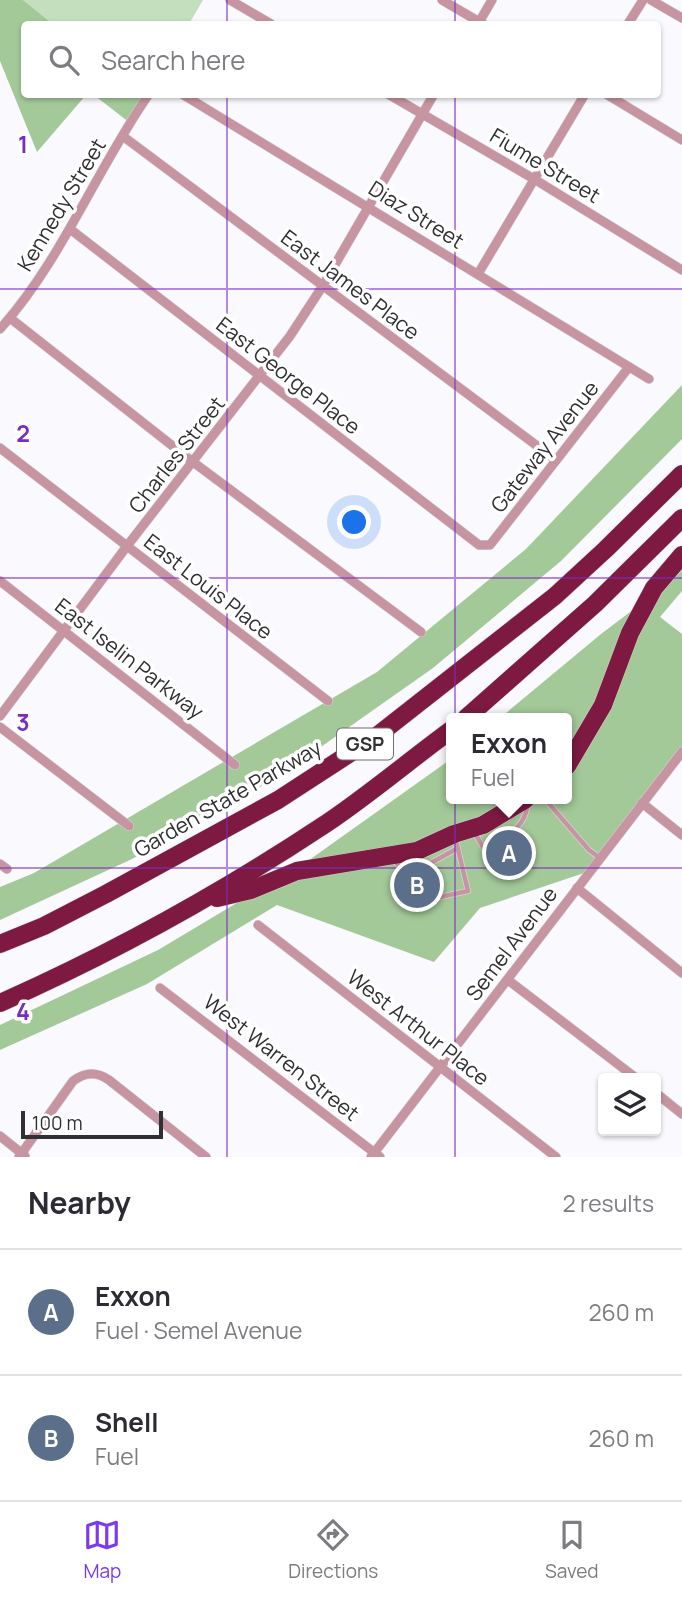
<!DOCTYPE html>
<html lang="en">
<head>
<meta charset="utf-8">
<style>
	:root { --surface:#fff; --page:#f7f7f7; --text:#2b2b33; --muted:#7c7c81; --line:#e1e1e2; --accent:#7c3aed }
	body { margin:0; font-family:Manrope,sans-serif; background:var(--page); color:var(--text) }
	.controls { position:absolute; right:21px; bottom:21px; display:grid; overflow:hidden; border-radius:7px; box-shadow:0 2px 5px #0004 }
	.controls button { width:63px; height:63px; display:grid; place-items:center; padding:0; border:0; border-bottom:2px solid var(--line); background:var(--surface); color:var(--text); font:35px sans-serif }
	.scale { position:absolute; left:21px; bottom:18px; width:142px; box-sizing:border-box; padding-left:7px; border:4px solid #303033; border-top:0; font-size:19px; line-height:24px; white-space:nowrap; color:#303033; -webkit-text-stroke:5px #fff; paint-order:stroke }
	.you { position:absolute; left:355px; top:523px; width:24px; height:24px; margin:-18px; border:5px solid #fff; border-radius:50%; background:#1a73e8; box-shadow:0 0 0 10px #1a73e833 }
	.badge { display:grid; place-items:center; width:46px; height:46px; border-radius:50%; background:var(--accent); color:#fff; font-size:23px; font-weight:700 }
	.pin { position:absolute; translate:-50% -50%; border:4px solid #fff; box-shadow:0 2px 7px #0006 }
	.popup { position:absolute; left:446px; top:713px; width:126px; height:91px; box-sizing:border-box; display:grid; place-content:center; border-radius:7px; background:var(--surface); filter:drop-shadow(0 2px 5px #0005); font-size:23px; white-space:nowrap; color:var(--muted) }
	.popup b { font-size:26px; color:var(--text) }
	.popup::after { content:''; position:absolute; left:50%; top:100%; margin-left:-14px; border:14px solid transparent; border-top-color:var(--surface) }
	.list { margin:0; padding:0; list-style:none }
	h2 { display:flex; justify-content:space-between; align-items:center; height:91px; margin:0; padding:0 28px; font-size:30px }
	h2 small { font-size:23px; font-weight:400; color:var(--muted) }
	.list li { display:grid; grid-template-columns:46px 1fr auto; gap:21px; align-items:center; box-sizing:border-box; height:126px; padding:0 28px; border-top:2px solid var(--line) }
	.list b { display:block; font-size:26px; white-space:nowrap }
	.list p { margin:0; font-size:23px; white-space:nowrap; color:var(--muted) }
	.list em { font-size:23px; font-style:normal; color:var(--muted) }
	.icon { flex:none; width:38px; height:38px; fill:none; stroke:currentColor; stroke-width:2; stroke-linecap:round; stroke-linejoin:round }
	.map { position:relative; flex:none; width:682px; height:1157px; overflow:hidden }
	.search { position:absolute; background:var(--surface); box-shadow:0 2px 5px #0004; left:21px; right:21px; top:21px; height:77px; display:flex; align-items:center; gap:18px; box-sizing:border-box; padding:0 24px; border-radius:7px; color:var(--muted); font-size:26px }
	.sheet { height:343px; background:var(--surface) }
	nav { display:flex; justify-content:space-around; align-items:center; box-sizing:border-box; height:98px; border-top:2px solid var(--line); background:var(--surface); font-size:19px; color:var(--muted) }
	nav a { display:grid; justify-items:center; gap:4px }
	nav .on { color:var(--accent) }
	.map>svg:first-child { display:block }
	.green { fill:#c4dfbd }
	.forest { fill:#a4c999 }
	.lines { fill:none; stroke-linecap:round; stroke-linejoin:round }
	.lane-casing { stroke:#d5d5d9; stroke-width:6 }
	.street-casing { stroke:#d5d5d9; stroke-width:10 }
	.highway-casing { stroke:#d5d5d9; stroke-width:19 }
	.lane { stroke:#c795a2; stroke-width:4.5 }
	.street { stroke:#c795a2; stroke-width:9 }
	.highway { stroke:#7e1a42; stroke-width:18 }
	.grid { fill:none; stroke:#7b2cbf; stroke-width:2; stroke-opacity:0.55 }
	.labels { text-anchor:middle; stroke-width:7; stroke-linejoin:round; paint-order:stroke }
	.shield { fill:#fff; stroke:#6e6e70; stroke-width:2 }
	.shield-label { font-size:19px; font-weight:bold; fill:#303033 }
	.street-label { font-size:21px; fill:#303033; stroke:#fff }
	.grid-label { font-size:23px; text-anchor:middle; font-weight:bold; fill:#7b2cbf; stroke:#fff; stroke-width:7; stroke-linejoin:round; paint-order:stroke }
</style>
</head>
<body>
<div class="map">
<svg width="682" height="1157" viewBox="0 0 682 1157">
	<rect width="100%" height="100%" fill="#f9f9fe"/>
	<!-- green -->
	<polygon class="green" points="23,0 203,0 189,24 53,24"/>
	<!-- forest -->
	<g class="forest">
		<polygon points="0,0 23,0 53,24 24,24 24,94 86,95 37,152 0,61"/>
		<polygon points="94,95 145,95 130,123"/>
		<polygon points="682,385 682,439 561,561 433,668 281,775 132,859 0,920 0,887 34,873 377,672 526,549"/>
		<polygon points="682,570 682,591 660,617 682,634 682,747 587,872 480,908 434,962 277,905 147,984 0,1050 0,1025 158,950 312,858 451,759 451,799 567,799 567,718 500,718 601,634 675,578"/>
	</g>
	<g class="lines">
		<!-- lane casing -->
		<g class="lane-casing">
			<g id="lane">
				<polyline points="545,799 589,850 600,858"/>
				<polyline points="516,829 532,855 523,861"/>
				<polyline points="474,832 500,875 510,869"/>
				<path d="M507,835C520,827 526,818 528,803"/>
				<polyline points="512,843 521,838"/>
				<polyline points="484,849 494,843"/>
				<polyline points="518,854 528,848"/>
				<polyline points="490,857 499,851"/>
				<polyline points="394,859 400,868 407,904 468,891 455,837"/>
				<polyline points="429,864 436,899"/>
				<polyline points="400,868 429,864 458,848"/>
				<polyline points="496,868 506,862"/>
			</g>
		</g>
		<!-- street casing -->
		<g class="street-casing">
			<g id="street">
				<polyline points="230,0 271,24"/>
				<polyline points="442,0 483,24"/>
				<polyline points="651,0 682,18"/>
				<polyline points="478,24 492,0"/>
				<polyline points="628,24 643,0"/>
				<polyline points="182,94 649,379"/>
				<polyline points="388,94 534,179 682,270"/>
				<polyline points="606,94 682,140"/>
				<polyline points="124,137 556,460"/>
				<polyline points="70,229 479,545 490,545 629,367"/>
				<polyline points="478,274 585,94"/>
				<polyline points="10,318 193,462 421,632"/>
				<path d="M0,329C62,260 96,170 149,94"/>
				<polyline points="0,448 328,701"/>
				<polyline points="0,581 235,765"/>
				<polyline points="0,716 127,546 290,336 322,287 434,94"/>
				<polyline points="0,727 129,826"/>
				<polyline points="642,803 682,835"/>
				<polyline points="0,864 7,869"/>
				<polyline points="577,888 682,973"/>
				<polyline points="258,925 556,1157"/>
				<polyline points="508,980 636,1078"/>
				<polyline points="160,988 380,1157"/>
				<polyline points="656,1093 682,1114"/>
				<polyline points="0,1136 25,1156"/>
				<path d="M19,1157L73,1081C85,1072 96,1071 109,1080L206,1157"/>
				<polyline points="371,1157 682,752"/>
			</g>
		</g>
		<!-- highway casing -->
		<g class="highway-casing">
			<g id="highway">
				<polyline points="466,718 595,604 682,518"/>
				<polyline points="567,766 603,705 630,633 654,588 682,555"/>
				<polyline points="217,898 251,890 297,871 417,851 454,834 483,825 526,799"/>
				<polyline points="0,944 44,926 106,894 278,800 378,735 555,596 606,549 682,474"/>
				<path d="M0,1003C115,952 223,892 327,823C370,794 410,760 451,730"/>
			</g>
		</g>
		<!-- lane -->
		<use href="#lane" class="lane"/>
		<!-- street -->
		<use href="#street" class="street"/>
		<!-- highway -->
		<use href="#highway" class="highway"/>
	</g>
	<!-- grid -->
	<path class="grid" d="M227,0V24M455,0V24M227,94V1157M455,94V1157M0,289H682M0,578H682M0,868H682"/>
	<g class="labels">
		<!-- shield labels -->
		<rect class="shield" x="337" y="728.5" width="56" height="31" rx="5"/>
		<g class="shield-label">
			<text x="365" y="751">GSP</text>
		</g>
		<!-- street labels -->
		<g class="street-label">
			<text transform="translate(545 166) rotate(31)" y="7">Fiume Street</text>
			<text transform="translate(62 205) rotate(-59)" y="7">Kennedy Street</text>
			<text transform="translate(416 215) rotate(32)" y="7">Diaz Street</text>
			<text transform="translate(350 285) rotate(37)" y="7">East James Place</text>
			<text transform="translate(288 376) rotate(38)" y="7">East George Place</text>
			<text transform="translate(545 447) rotate(-52)" y="7">Gateway Avenue</text>
			<text transform="translate(177 455) rotate(-52)" y="7">Charles Street</text>
			<text transform="translate(208 587) rotate(38)" y="7">East Louis Place</text>
			<text transform="translate(129 659) rotate(38)" y="7">East Iselin Parkway</text>
			<text transform="translate(228 799) rotate(-30)" y="7">Garden State Parkway</text>
			<text transform="translate(512 944) rotate(-53)" y="7">Semel Avenue</text>
			<text transform="translate(418 1028) rotate(38)" y="7">West Arthur Place</text>
			<text transform="translate(281 1058) rotate(38)" y="7">West Warren Street</text>
		</g>
	</g>
	<g class="grid-label">
		<text x="23" y="153">1</text>
		<text x="23" y="442">2</text>
		<text x="23" y="731">3</text>
		<text x="23" y="1020">4</text>
	</g>
</svg>
<div class="controls">
<button><svg class="icon" aria-label="layers" viewBox="0 0 24 24"><path d="M12 4l9 5-9 5-9-5zM3 14l9 5 9-5"/></svg></button>
</div>
<div class="scale">100 m</div>
<div class="you"></div>
<div class="pin badge" style="left:509px;top:853px;background:#5c6f8a">A</div>
<div class="popup"><b>Exxon</b>Fuel</div>
<div class="pin badge" style="left:417px;top:885px;background:#5c6f8a">B</div>
<div class="search"><svg class="icon" aria-label="search" viewBox="0 0 24 24"><circle cx="10" cy="10" r="6"/><path d="M15 15l6 6"/></svg>Search here</div>
</div>
<section class="sheet">
<h2>Nearby<small>2 results</small></h2>
<ul class="list">
<li><span class="badge" style="background:#5c6f8a">A</span><div><b>Exxon</b><p>Fuel · Semel Avenue</p></div><em>260 m</em></li>
<li><span class="badge" style="background:#5c6f8a">B</span><div><b>Shell</b><p>Fuel</p></div><em>260 m</em></li>
</ul>
</section>
<nav>
<a class="on"><svg class="icon" aria-label="map" viewBox="0 0 24 24"><path d="M3 6l6-2 6 2 6-2v14l-6 2-6-2-6 2zM9 4v14M15 6v14"/></svg>Map</a>
<a><svg class="icon" aria-label="directions" viewBox="0 0 24 24"><path d="M12 3l9 9-9 9-9-9zM9 14v-3h6M13 9l2 2-2 2"/></svg>Directions</a>
<a><svg class="icon" aria-label="saved" viewBox="0 0 24 24"><path d="M7 4h10v16l-5-4-5 4z"/></svg>Saved</a>
</nav>
</body>
</html>
